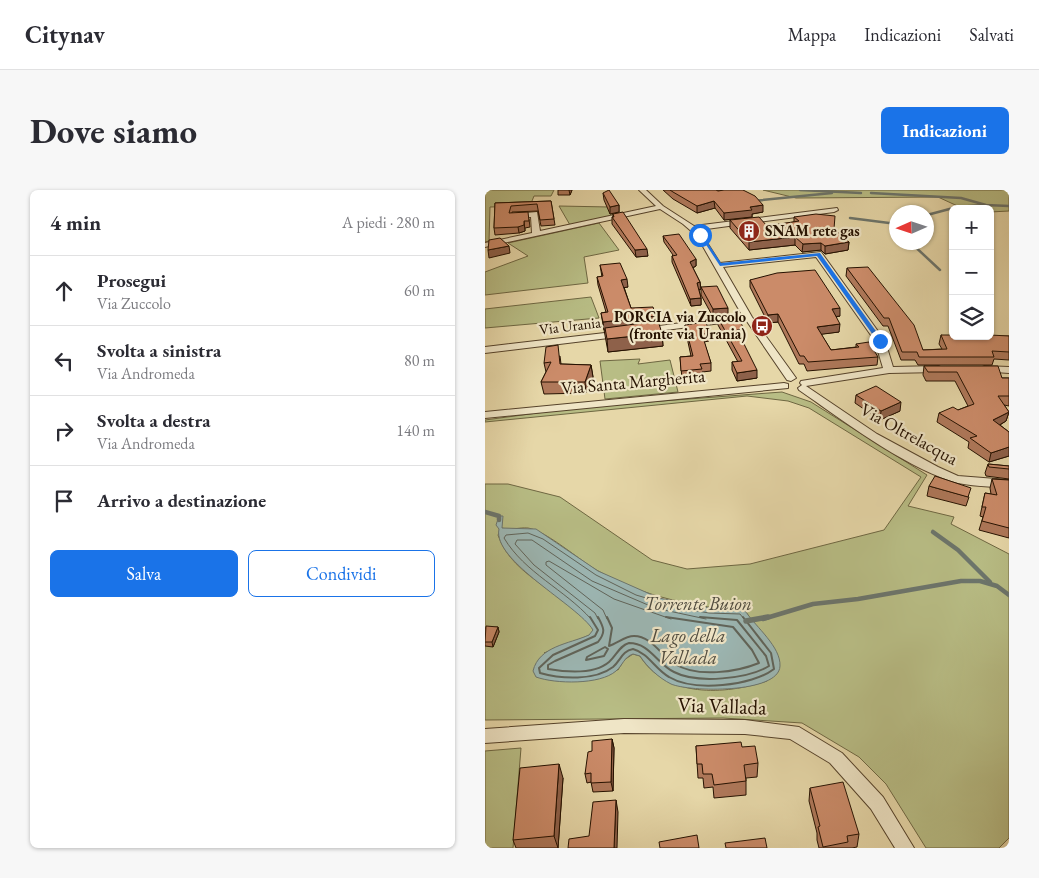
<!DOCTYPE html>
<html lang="it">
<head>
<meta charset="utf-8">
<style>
	:root { --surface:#fff; --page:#f7f7f7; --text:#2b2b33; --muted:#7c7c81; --line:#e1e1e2; --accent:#1a73e8 }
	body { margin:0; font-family:"EB Garamond",serif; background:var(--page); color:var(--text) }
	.controls { position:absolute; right:15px; top:15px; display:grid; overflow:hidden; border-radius:8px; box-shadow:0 1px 4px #0004 }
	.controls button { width:45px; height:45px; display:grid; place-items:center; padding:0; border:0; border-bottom:1px solid var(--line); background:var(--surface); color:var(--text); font:25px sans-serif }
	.compass { position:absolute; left:404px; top:15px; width:45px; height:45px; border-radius:50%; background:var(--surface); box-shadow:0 1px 4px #0004; rotate:267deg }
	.stop { position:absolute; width:15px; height:15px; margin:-11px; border:4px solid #1a73e8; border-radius:50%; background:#fff }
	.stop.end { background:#1a73e8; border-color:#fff; box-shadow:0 1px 5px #0008 }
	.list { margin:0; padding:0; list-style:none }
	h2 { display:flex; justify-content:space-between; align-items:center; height:65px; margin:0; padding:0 20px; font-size:21px }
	h2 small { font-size:16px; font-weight:400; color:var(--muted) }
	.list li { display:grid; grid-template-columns:32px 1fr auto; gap:15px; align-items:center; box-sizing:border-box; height:70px; padding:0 20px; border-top:1px solid var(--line) }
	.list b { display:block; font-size:19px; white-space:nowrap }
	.list p { margin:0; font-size:16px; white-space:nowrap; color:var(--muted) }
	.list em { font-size:16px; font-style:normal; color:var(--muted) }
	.actions { display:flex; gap:10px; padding:15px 20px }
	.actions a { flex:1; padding:11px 0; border:1px solid var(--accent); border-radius:8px; text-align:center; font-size:18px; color:var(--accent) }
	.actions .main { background:var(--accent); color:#fff }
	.icon { flex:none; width:28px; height:28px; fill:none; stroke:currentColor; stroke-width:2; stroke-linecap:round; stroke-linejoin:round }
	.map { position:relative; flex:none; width:524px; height:658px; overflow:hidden; border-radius:8px }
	header { display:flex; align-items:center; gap:30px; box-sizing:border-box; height:70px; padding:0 25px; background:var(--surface); border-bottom:1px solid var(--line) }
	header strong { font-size:24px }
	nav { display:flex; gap:28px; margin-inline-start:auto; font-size:18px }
	.intro { display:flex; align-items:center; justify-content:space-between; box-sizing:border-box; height:120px; padding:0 30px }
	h1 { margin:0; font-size:35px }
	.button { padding:12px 22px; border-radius:8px; background:var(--accent); color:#fff; font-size:18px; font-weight:700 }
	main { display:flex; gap:30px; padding:0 30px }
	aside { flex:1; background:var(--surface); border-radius:8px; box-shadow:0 1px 4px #0004 }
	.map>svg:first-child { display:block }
	.green { fill:#b8bd85; stroke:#6e6742; fill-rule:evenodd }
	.water { fill:#9cb7b4; stroke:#6c756c }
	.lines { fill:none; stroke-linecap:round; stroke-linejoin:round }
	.shore-far1 { stroke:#60645a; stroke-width:1 }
	.shore { stroke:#60645a; stroke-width:2 }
	.stream-far2 { stroke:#6c756c; stroke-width:2.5 }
	.stream-far1 { stroke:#6c756c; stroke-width:4.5 }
	.stream { stroke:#6c756c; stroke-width:5.5 }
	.street-casing { stroke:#55422a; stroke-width:2 }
	.street { fill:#efe5c6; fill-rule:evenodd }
	.wall { fill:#af785a; stroke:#251100 }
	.shaded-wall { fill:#8e614a; stroke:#251100 }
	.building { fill:#cb8b69; stroke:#251100 }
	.route { fill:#1a73e8 }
	.labels { text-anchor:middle; stroke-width:4.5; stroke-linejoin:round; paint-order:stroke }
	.far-poi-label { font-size:15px; font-weight:bold; fill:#251100; stroke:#efe5c6; text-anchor:start }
	.far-street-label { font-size:15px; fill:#251100; stroke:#efe5c6 }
	.street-label { font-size:18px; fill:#251100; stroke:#efe5c6 }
	.water-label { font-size:19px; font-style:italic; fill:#4f4b3f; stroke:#efe5c6 }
	.near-street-label { font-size:21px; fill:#251100; stroke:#efe5c6 }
</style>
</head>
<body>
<header>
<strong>Citynav</strong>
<nav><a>Mappa</a><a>Indicazioni</a><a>Salvati</a></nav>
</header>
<div class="intro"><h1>Dove siamo</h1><a class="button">Indicazioni</a></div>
<main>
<aside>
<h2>4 min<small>A piedi · 280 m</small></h2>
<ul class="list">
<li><svg class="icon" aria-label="ahead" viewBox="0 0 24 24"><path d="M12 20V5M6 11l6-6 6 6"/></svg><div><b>Prosegui</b><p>Via Zuccolo</p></div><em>60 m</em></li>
<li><svg class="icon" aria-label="left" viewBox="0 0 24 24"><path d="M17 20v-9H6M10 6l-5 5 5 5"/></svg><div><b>Svolta a sinistra</b><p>Via Andromeda</p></div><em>80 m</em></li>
<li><svg class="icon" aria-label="right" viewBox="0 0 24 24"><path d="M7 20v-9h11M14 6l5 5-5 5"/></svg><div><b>Svolta a destra</b><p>Via Andromeda</p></div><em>140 m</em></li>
<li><svg class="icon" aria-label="arrive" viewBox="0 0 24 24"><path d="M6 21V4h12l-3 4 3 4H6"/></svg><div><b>Arrivo a destinazione</b></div></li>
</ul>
<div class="actions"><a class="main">Salva</a><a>Condividi</a></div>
</aside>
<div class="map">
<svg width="524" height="658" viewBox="0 0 524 658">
	<rect width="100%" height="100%" fill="#e6d7a8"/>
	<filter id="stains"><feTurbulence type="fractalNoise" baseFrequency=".004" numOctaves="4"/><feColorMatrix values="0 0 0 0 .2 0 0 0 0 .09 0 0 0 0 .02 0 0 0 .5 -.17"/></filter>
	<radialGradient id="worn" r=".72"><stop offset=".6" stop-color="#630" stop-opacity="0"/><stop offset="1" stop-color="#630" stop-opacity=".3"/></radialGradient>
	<!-- green -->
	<g class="green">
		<polygon points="0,0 69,0 66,6 49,6 45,16 5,17 4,51 0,52"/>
		<polygon points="278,0 524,0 524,21 505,22 505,19 479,19 453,7 311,8"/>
		<polygon points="74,16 125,17 134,24 85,35"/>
		<polygon points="114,33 134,60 99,67 103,93 0,105 0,82 43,66 23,53"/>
		<polygon points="106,107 114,128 0,138 0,119"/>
		<polygon points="155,169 153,174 185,170 193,202 120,209 115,171"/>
		<path d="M297,202L326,212L442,285L423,316L469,327L466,334L524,364V648L514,658H441L401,594L374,567L317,533L238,528L0,530V294H23L75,307L167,370L202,379L265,374L399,340L436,287L324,218L303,211L262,206L0,232V230L97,217ZM17,338C26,341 34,337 43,338C62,341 96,372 115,382C161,408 209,416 261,422L267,431L282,491C240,505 181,508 155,466L148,464L139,470L133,480L59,463L105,445L109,441C86,403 28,390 13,345Z"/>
		<polygon points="36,558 28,658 0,658 0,561"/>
	</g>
	<!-- water -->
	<path class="water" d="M14,326H18L17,338L51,339L113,381L174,408L225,418L256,419L261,422C271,437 296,457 295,476C294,504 204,502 186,494C174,488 162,477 155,466L148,464C139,467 138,475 131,481C115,495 70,494 51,487L48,481C54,456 84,454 104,445L108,440C93,415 7,371 14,339L11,335Z"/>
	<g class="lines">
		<!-- shore-far1 -->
		<g class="shore-far1">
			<path d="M106,429C79,399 40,383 19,348L21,345L43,343L58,349L111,385L151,405L195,418L224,423L255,424L259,429"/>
			<polyline points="113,429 110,423 49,375 30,354 32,350 47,350 107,391 170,418 221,429"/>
			<polyline points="122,429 118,420 61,375 61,372 64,371 129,409 186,429"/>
		</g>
		<!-- shore -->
		<g class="shore">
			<path d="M105,427L113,440L110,446L68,465L54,478L55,483C76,489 110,491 128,477C136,470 137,461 148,459C163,463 171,480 184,487C209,502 267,496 289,479L286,463L258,427"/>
			<path d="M113,427C119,438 121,442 113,452L70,471L63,475V479C81,482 109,485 124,472C132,465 134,456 144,453C165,453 172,474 189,482C212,494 263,489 284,476L281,466L252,430L215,427"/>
			<path d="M122,427L127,438L124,456C133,453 140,446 149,446C167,446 176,466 190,474C212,488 252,482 274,473L267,460L248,437L181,427"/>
			<polygon points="120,457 123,459 119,466 101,470 102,467"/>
		</g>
		<!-- stream-far2 -->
		<g class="stream-far2">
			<polyline points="315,0 376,3"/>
			<polyline points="386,3 476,8 501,15 524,16"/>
			<polyline points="268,11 347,3"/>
			<polyline points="442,25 472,17 499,15"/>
			<polyline points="365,28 412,34"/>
			<polyline points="425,52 455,80"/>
		</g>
		<!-- stream-far1 -->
		<g class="stream-far1">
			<polyline points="0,322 14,326 14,330"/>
			<polyline points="448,342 473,360 505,392"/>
			<polyline points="278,429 328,414 373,409 476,391 495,391 512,396 524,405"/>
		</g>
		<!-- stream -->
		<polyline class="stream" points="261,431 283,427"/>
		<!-- street casing -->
		<g class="street-casing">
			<g id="street">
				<path d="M154,0H161L178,16L209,36L352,18L353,20L349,22L214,40L235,73L336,62L400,151L408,177L454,176L459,179L454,182L404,183L321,196L392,244L453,277L473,286L524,290V298C506,296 484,297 466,291C415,274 359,231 314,200L313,198L317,195L315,193L316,191L398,178L390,151L331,67L238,77L267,127L311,188L306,191L302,190L261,130L156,143V139L159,138L257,125L212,46L198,34L175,19L0,57V53L47,43L46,27L27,28V24H30L52,22L55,41L171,16Z"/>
				<polygon points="137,141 140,142 140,146 0,163 0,157"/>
				<polygon points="499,176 524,177 524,183 496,181 494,179"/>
				<polygon points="299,193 303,194 303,198 0,228 0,222"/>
				<polygon points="139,529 260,530 314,537 357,563 398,607 429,658 410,658 386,619 345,573 305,549 260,544 139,543 0,553 0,539"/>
			</g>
		</g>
		<!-- street -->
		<use href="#street" class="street"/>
	</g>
	<!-- wall -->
	<g class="wall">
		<polygon points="73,0 87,0 85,5 73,5"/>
		<polygon points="178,0 258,0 278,22 267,24 267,27 239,30 230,18 212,23 188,9"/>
		<polygon points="118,3 134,15 134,22 125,24 119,10"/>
		<polygon points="66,11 70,35 56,36 53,21 27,22 27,23 44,29 45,37 40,38 40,41 34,43 10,45 9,38 10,13"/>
		<polygon points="128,24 163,66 151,67 127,34 127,27 128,27"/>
		<polygon points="309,27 349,39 364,52 363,60 340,64 336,60 317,62 310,55 264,60 245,38 245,30 282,36 309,32"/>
		<polygon points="178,46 211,69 211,76 208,78 215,92 216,99 214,100 216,108 216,115 206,116 187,72 187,66 188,65 179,52"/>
		<polygon points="115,75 143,97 139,97 146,118 171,131 177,143 178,156 123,162 116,123 121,122 113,95 112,87 117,87"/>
		<polygon points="362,78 438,160 457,159 454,154 456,145 469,149 495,148 496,146 524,146 524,170 509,169 507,175 433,175 430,170 416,170 403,136 398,136 361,86"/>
		<polygon points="265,90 355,126 351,127 354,142 336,144 346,160 371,157 371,154 393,167 392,175 322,181 319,174 314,174 293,132 283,133 265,97"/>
		<polygon points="216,97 243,125 228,127 216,105"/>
		<polygon points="233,128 259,139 259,147 255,147 272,188 252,191 247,180 247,172 253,172 233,135"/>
		<polygon points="200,135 224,143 224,151 219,152 226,173 226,181 217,182 217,187 197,189 195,167 206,166 201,143"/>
		<polygon points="75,166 76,174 106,175 108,187 101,203 59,204 56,192 61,182 59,173"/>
		<polygon points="439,176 517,188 524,188 524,216 519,215 524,222 521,231 515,235 524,242 524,266 504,272 483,258 484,252 452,232 454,223 473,220 483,216 470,191 441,191 438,185"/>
		<polygon points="371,205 415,221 395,230 370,213"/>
		<polygon points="503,274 524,276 524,289 501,286 500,283"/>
		<polygon points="507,289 524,290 524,348 494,340 498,327 495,326 500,303 506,304 505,298"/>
		<polygon points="444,296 484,307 481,316 442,306"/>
		<polygon points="13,437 14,442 8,457 0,456 0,438"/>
		<polygon points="127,549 129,558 128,601 108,602 106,592 102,593 100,584 107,561"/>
		<polygon points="211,556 257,557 273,573 272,587 261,588 261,605 229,608 228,597 219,598 218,588 213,588"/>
		<polygon points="78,588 73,658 31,658 28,650"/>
		<polygon points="325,598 374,644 372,657 367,658 334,658 332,650 332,643 324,611"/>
	</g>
	<!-- shaded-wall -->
	<g class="shaded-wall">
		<polygon points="84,0 87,0 85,5"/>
		<polygon points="229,11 230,18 212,23 212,16"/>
		<polygon points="134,15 134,22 125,24 125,17"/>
		<polygon points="278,15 278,22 267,24 267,27 239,30 239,23 265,17"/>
		<polygon points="39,31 40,41 34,43 33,37"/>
		<polygon points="310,47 310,55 264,60 264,52"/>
		<polygon points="364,52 363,60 340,64 340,56"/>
		<polygon points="336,53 336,60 317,62 318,54"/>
		<polygon points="24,56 25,63 4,68 3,60"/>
		<polygon points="162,59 163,66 151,67 150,60"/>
		<polygon points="211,69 211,76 205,79 205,72"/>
		<polygon points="142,89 143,97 137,98 136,90"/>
		<polygon points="215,92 216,99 212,100 212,93"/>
		<polygon points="216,108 216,115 206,116 205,109"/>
		<polygon points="243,118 243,125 228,127 228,119"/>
		<polygon points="355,118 355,126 347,127 347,119"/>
		<polygon points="293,124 293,132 283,133 283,125"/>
		<polygon points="171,126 172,134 119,140 118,132"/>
		<polygon points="355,134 354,142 331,145 332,137"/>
		<polygon points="259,139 259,147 252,148 252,140"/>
		<polygon points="177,143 178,156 123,162 122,149"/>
		<polygon points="106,175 108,187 101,203 100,192"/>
		<polygon points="272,180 272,188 252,191 252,183"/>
		<polygon points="416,212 415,221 395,230 396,221"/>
		<polygon points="524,222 521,231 506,240 508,230"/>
		<polygon points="524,257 524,266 504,272 506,263"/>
		<polygon points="13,437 14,442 8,457 7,452"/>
		<polygon points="127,549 129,558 128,601 126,592"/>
		<polygon points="74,574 78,588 73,658 69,646"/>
		<polygon points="131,610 133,622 132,658 129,658"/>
	</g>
	<!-- building -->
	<g class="building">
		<polygon points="124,0 134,15 125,17 118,3"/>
		<polygon points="185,0 231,0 233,1 239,0 258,0 270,6 278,15 265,17 267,20 239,23 229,11 212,16 188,2"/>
		<polygon points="66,11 69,29 55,30 52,14 26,16 24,23 43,22 44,31 39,31 39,35 33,37 9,38 10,13"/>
		<polygon points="138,22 162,59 150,60 127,27 129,27 128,24"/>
		<polygon points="331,24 350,26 349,39 364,52 340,56 336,53 318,54 310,47 264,52 245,30 274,27 282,36 314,31 309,27"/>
		<polygon points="194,44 211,69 205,72 215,92 212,93 216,108 205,109 187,66 192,65 178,46"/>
		<polygon points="15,48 24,56 3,60 4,50"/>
		<polygon points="135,73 142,89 136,90 146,118 168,117 171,126 118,132 116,123 123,122 112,87 118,86 115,75"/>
		<polygon points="383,77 429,135 438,160 462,159 456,145 467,145 469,149 497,148 496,146 505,146 505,145 524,146 524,162 507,161 509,167 434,167 432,162 417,162 404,128 399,128 362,78"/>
		<polygon points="330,80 355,118 347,119 355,134 332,137 346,160 374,157 371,154 384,152 393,167 323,172 319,166 315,166 293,124 283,125 265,90 292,83"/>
		<polygon points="232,96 243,118 228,119 216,97"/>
		<polygon points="253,127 259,139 252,140 272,180 252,183 247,172 257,171 233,128"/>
		<polygon points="173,131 177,143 122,149 120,138"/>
		<polygon points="221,132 224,143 217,144 226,173 215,174 217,179 196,181 195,167 208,166 200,135"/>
		<polygon points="73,155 75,174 106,175 100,192 56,192 66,172 59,173 61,157"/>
		<polygon points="439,176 513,176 517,188 524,188 524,206 513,206 524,222 508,230 524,242 524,257 506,263 485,248 492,246 454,223 468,217 473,220 489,214 472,182 443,182"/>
		<polygon points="391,196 416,212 396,221 371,205"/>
		<polygon points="503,274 524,276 524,279 504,277"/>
		<polygon points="450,286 486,298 483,307 444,296"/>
		<polygon points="507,289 524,290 524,338 497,331 501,317 497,317 500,303 512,305"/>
		<polygon points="1,436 13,437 7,452 0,452"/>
		<polygon points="127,549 126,592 106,593 106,583 100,584 103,562 107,561 107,551"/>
		<polygon points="256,552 257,557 270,556 273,573 259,575 261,591 229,595 227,584 218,584 217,574 212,574 211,556"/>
		<polygon points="74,574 69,646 28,650 35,578"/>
		<polygon points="358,592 374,644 362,646 363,652 338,657 333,637 335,636 325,598"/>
		<polygon points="131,610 129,658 83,658 84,649 104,646 108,612"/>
		<polygon points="212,645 214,658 175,658 174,652"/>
		<polygon points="280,648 282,658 241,658 240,653"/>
	</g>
	<!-- route -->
	<polygon class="route" points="214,44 217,44 236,73 335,63 398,151 393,152 332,66 235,76"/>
	<!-- icons -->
	<defs>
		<g id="building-disc" transform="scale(1.125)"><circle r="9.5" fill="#8f2418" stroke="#efe5c6"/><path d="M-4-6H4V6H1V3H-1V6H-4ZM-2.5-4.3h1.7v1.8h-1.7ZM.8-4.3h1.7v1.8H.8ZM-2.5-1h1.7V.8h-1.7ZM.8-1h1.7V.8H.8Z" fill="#fff"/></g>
		<g id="bus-disc" transform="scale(1.125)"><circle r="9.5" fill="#8f2418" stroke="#efe5c6"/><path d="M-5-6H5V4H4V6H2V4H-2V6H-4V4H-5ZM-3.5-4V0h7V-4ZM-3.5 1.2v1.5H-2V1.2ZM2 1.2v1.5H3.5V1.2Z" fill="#fff"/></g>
	</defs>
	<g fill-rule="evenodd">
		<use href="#building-disc" x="264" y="41"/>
		<use href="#bus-disc" x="277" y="136"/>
	</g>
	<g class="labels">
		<!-- far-poi labels -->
		<g class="far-poi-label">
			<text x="280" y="46">SNAM rete gas</text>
			<text x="261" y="132" text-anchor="end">PORCIA via Zuccolo<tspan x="261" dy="17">(fronte via Urania)</tspan></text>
		</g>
		<!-- far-street labels -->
		<g class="far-street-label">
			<text transform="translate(85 136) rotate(-7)" y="5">Via Urania</text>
		</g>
		<!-- street labels -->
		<g class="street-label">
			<text transform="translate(148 192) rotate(-5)" y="6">Via Santa Margherita</text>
			<text transform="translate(424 244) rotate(29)" y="6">Via Oltrelacqua</text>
		</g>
		<!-- water labels -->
		<g class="water-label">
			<text x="213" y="420">Torrente Buion</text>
			<text x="203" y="452">Lago della<tspan x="203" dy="22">Vallada</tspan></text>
		</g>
		<!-- near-street labels -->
		<g class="near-street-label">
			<text transform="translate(237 516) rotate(2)" y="7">Via Vallada</text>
		</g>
	</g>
	<rect width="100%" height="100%" filter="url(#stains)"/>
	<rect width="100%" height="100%" fill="url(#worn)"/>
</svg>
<div class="controls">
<button>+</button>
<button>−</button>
<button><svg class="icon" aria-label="layers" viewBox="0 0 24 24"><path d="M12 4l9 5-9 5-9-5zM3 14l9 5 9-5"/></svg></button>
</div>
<svg class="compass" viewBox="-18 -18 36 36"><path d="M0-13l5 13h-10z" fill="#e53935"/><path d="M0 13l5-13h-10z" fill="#7c7c81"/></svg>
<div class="stop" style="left:215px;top:45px"></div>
<div class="stop end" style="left:395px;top:151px"></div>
</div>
</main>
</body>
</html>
